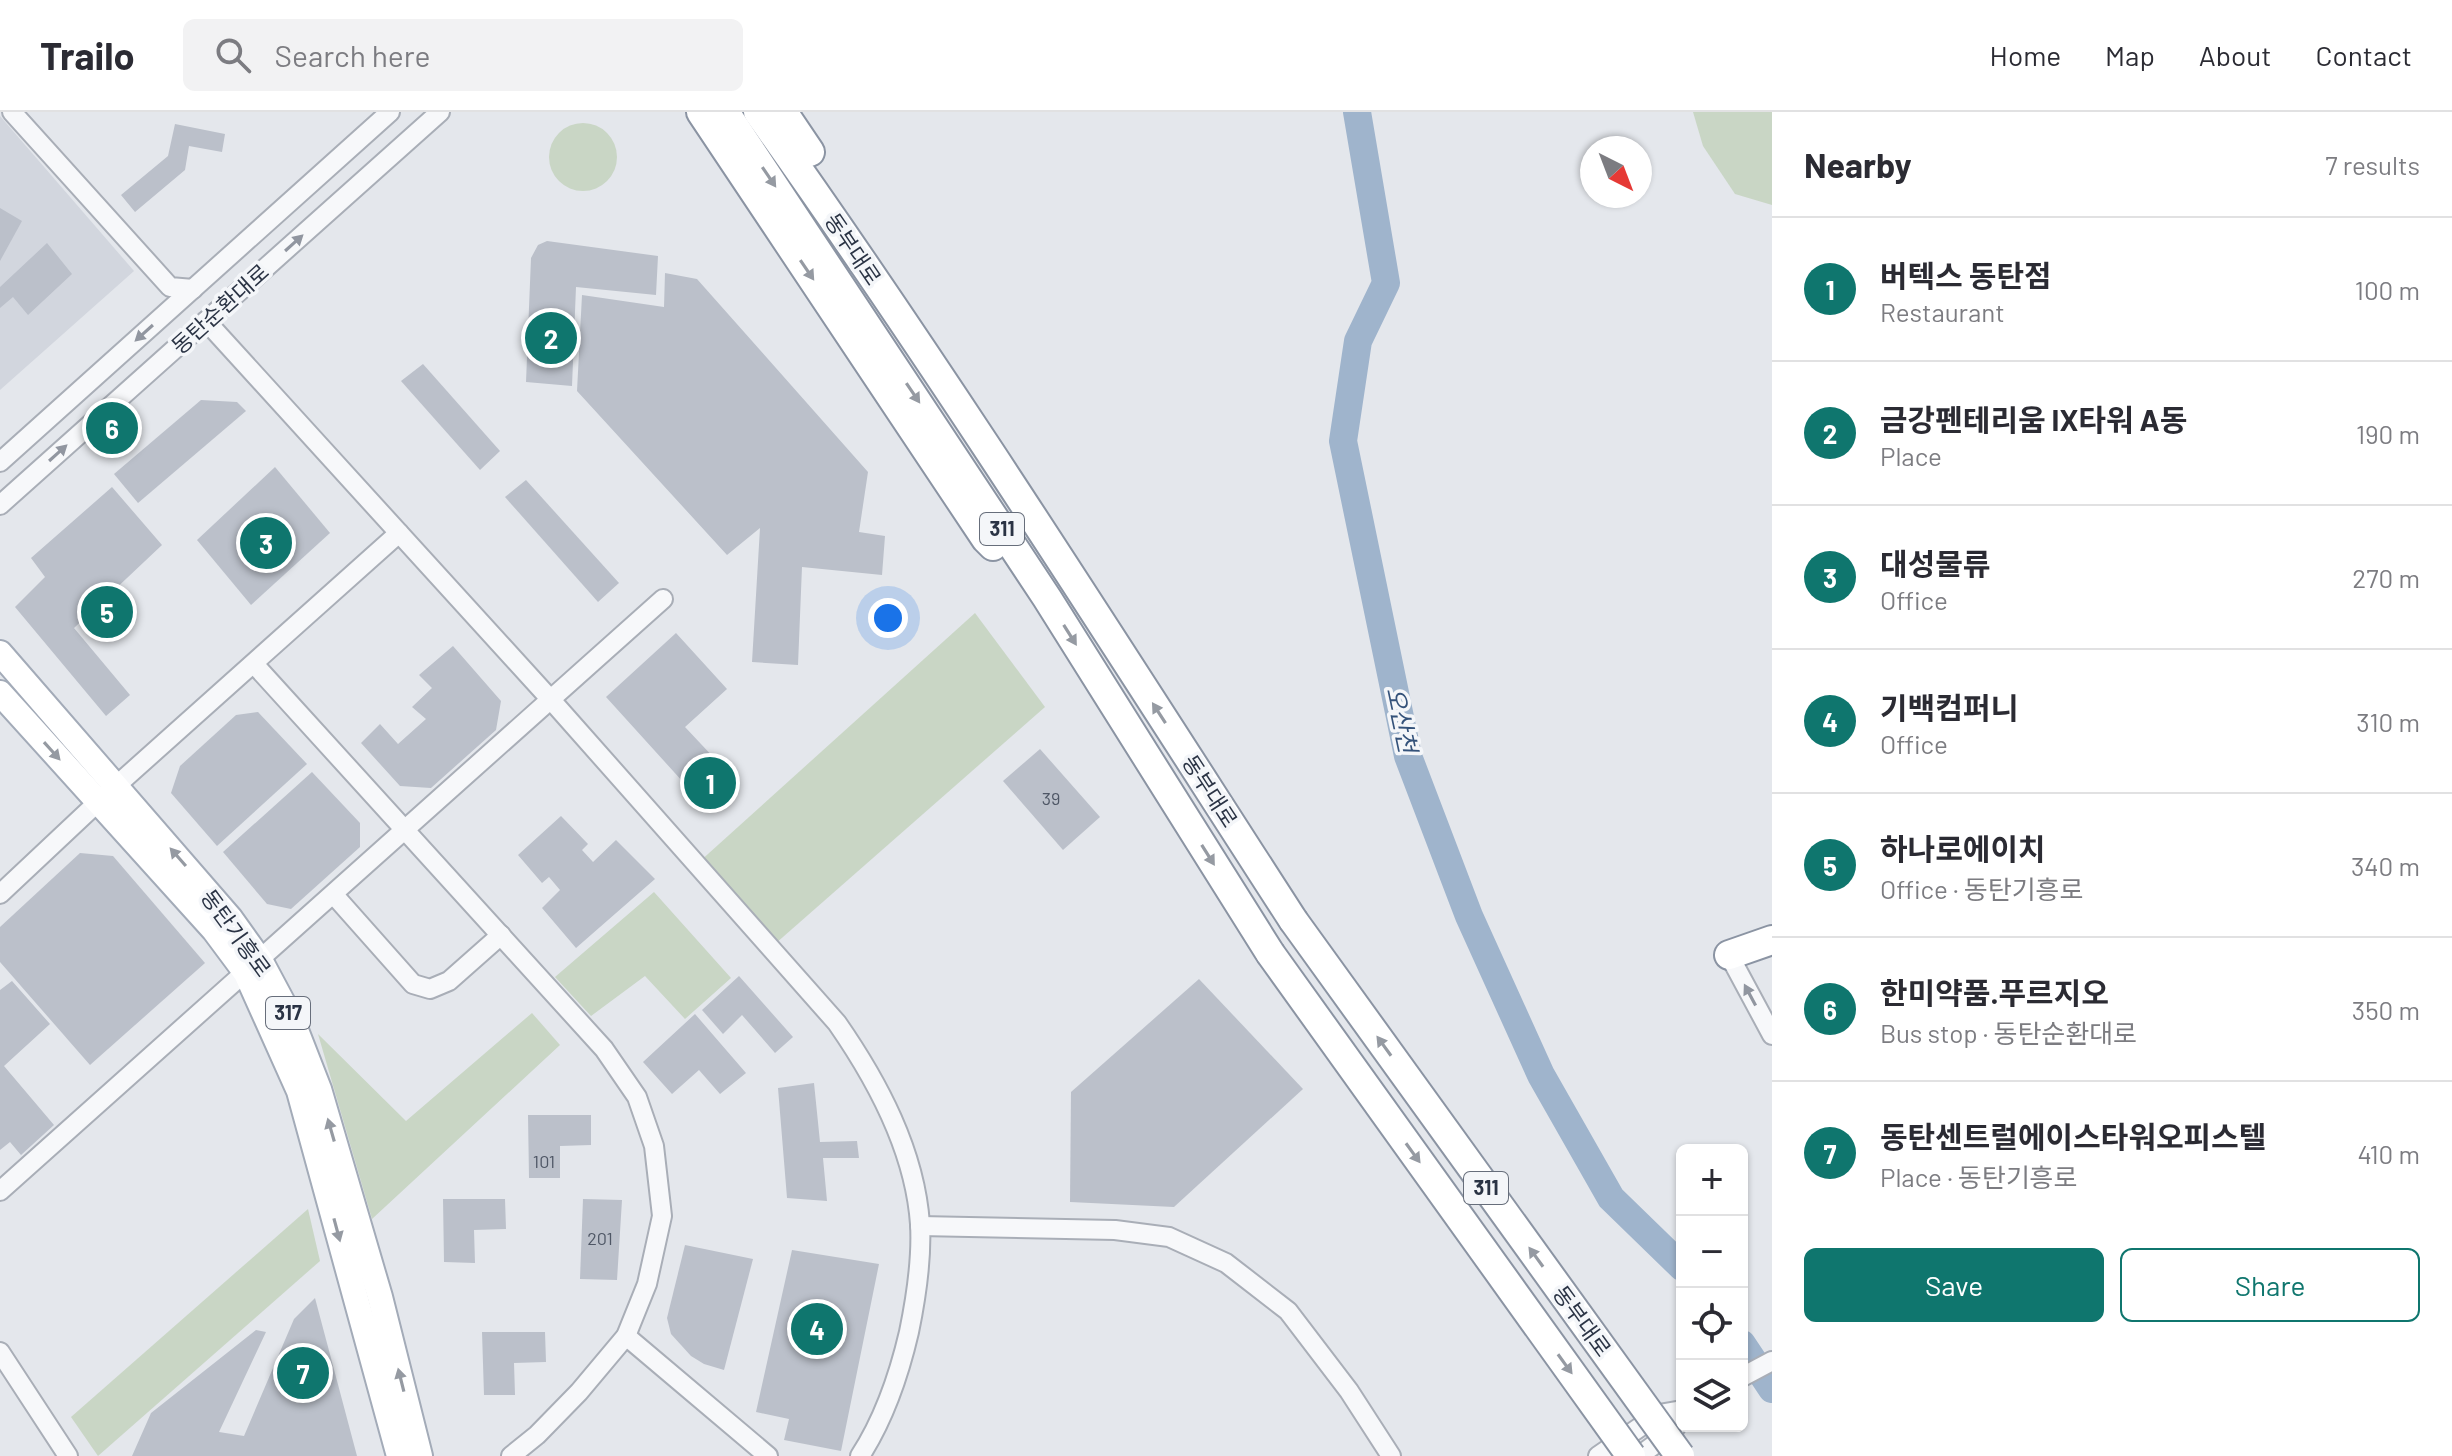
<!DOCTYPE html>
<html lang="en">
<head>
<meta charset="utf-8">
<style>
	:root { --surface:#fff; --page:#f2f2f3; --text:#2b2b33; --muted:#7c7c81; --line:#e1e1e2; --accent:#0f766e }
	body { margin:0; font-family:Barlow,"Noto Sans KR",sans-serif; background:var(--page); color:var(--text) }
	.controls { position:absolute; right:24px; bottom:24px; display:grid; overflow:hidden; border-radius:12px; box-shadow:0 2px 6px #0004 }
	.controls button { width:72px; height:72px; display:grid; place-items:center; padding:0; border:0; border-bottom:2px solid var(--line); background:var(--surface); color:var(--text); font:40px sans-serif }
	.compass { position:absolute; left:1580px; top:24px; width:72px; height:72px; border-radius:50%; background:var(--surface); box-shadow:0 2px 6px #0004; rotate:138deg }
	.you { position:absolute; left:888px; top:506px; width:28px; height:28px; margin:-20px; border:6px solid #fff; border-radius:50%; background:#1a73e8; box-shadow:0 0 0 12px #1a73e833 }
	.badge { display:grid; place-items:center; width:52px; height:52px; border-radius:50%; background:var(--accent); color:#fff; font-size:26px; font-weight:700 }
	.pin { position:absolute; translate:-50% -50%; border:4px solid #fff; box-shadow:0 2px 8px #0006 }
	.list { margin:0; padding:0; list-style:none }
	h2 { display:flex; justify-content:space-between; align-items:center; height:104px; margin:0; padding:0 32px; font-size:34px }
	h2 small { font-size:26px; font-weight:400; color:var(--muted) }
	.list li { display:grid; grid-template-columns:52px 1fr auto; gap:24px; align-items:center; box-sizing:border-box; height:144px; padding:0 32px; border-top:2px solid var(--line) }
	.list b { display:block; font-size:30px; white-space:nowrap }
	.list p { margin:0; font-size:26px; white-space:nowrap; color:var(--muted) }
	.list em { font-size:26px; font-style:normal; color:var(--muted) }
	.actions { display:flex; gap:16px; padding:24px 32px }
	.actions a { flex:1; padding:18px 0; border:2px solid var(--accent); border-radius:12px; text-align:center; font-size:28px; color:var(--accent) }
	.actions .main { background:var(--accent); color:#fff }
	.icon { flex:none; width:44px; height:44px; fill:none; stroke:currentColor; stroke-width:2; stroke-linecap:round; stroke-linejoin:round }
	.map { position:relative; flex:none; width:1772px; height:1344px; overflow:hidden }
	header { display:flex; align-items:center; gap:48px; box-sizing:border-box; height:112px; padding:0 40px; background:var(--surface); border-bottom:2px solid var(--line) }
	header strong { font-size:38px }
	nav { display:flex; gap:44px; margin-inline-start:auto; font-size:28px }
	.search { width:560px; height:72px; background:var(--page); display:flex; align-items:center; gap:20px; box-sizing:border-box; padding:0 28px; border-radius:12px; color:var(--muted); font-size:30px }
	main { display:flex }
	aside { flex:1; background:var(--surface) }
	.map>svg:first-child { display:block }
	.built { fill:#d2d6de }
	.green { fill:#c9d6c5 }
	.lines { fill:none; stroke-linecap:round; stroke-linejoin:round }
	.river { stroke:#9fb4cc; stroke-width:28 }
	.building { fill:#bbc0ca }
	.minor-casing { stroke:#a9aeb7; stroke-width:22 }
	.major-casing { stroke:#a3abb8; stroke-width:28 }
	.highway-casing { stroke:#8b94a3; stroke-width:32 }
	.minor { stroke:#f7f8fa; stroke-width:18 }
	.major { stroke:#fff; stroke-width:24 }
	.highway { stroke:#fff; stroke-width:28 }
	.highway-bridge-casing { stroke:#8b94a3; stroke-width:32; stroke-linecap:butt }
	.highway-bridge { stroke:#fff; stroke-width:28 }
	.oneway { fill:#959aa2 }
	.oneway2 { fill:#9196a0 }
	.labels { text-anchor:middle; stroke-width:7; stroke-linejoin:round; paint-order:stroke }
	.number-label { font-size:18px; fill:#4f5766 }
	.shield { fill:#f4f6f9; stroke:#676e7b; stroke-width:2 }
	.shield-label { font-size:20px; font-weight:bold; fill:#2b3445 }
	.street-label { font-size:22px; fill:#2b3445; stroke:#f4f6f9 }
	.water-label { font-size:24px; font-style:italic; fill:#34527a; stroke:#f4f6f9 }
</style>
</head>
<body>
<header>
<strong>Trailo</strong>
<div class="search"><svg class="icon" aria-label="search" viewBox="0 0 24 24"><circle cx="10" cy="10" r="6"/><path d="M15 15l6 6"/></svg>Search here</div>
<nav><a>Home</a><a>Map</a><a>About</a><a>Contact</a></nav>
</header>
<main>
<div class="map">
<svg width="1772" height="1344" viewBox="0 0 1772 1344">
	<rect width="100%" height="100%" fill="#e4e7ec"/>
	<!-- built -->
	<polygon class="built" points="0,4 134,159 0,278"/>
	<!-- green -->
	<g class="green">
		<polygon points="1693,0 1772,0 1772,93 1735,82 1703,34"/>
		<circle cx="583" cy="45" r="34"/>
		<polygon points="975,501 1045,595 775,832 698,751"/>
		<polygon points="654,780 731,866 685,907 645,864 591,904 555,865"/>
		<polygon points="532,901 560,933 372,1107 318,922 406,1009"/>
		<polygon points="308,1097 320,1149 98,1344 71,1305"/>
	</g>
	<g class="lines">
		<!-- river -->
		<g class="river">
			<polyline points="1357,0 1386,171 1358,229 1343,329 1408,644 1469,804 1541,963 1611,1086 1682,1155"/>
			<polyline points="1742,1232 1772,1277"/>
		</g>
	</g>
	<!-- building -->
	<g class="building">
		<polygon points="175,12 225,22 222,40 189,34 185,58 135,100 121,83 168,44"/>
		<polygon points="0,96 22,109 0,149"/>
		<polygon points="547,129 658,144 656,183 576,175 572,274 526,270 531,146 538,133"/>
		<polygon points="47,131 72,162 28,203 13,185 0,196 0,175"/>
		<polygon points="665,161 697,167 868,360 859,420 885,424 882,463 802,455 798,553 752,550 760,416 727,443 577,279 582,183 664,195"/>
		<polygon points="423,252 500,339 480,358 401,269"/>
		<polygon points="201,288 237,290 246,299 138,391 114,362"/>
		<polygon points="275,355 330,421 251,493 197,428"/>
		<polygon points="526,368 619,471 598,490 505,385"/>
		<polygon points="112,375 162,433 74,516 130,583 106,604 15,495 45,465 31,446"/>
		<polygon points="676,521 727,577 685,615 732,665 703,692 606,585"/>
		<polygon points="453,534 501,589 496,618 431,676 400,674 361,631 380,612 398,632 426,607 412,595 432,576 419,563"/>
		<polygon points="258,600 307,652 217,734 171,681 180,654 236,603"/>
		<polygon points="1040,637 1100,705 1063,738 1003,669"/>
		<polygon points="312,660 360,711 360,735 291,797 267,792 223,740"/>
		<polygon points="561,704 588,732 582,738 593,750 616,728 655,767 576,836 542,796 560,778 549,765 542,771 518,743"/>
		<polygon points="80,741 113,744 205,851 90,953 0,850 0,815"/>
		<polygon points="739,864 793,925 775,941 742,903 723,922 702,898"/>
		<polygon points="1199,867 1303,977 1174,1095 1070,1090 1071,980"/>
		<polygon points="12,869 50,912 4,954 54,1013 21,1043 10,1030 0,1038 0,878"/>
		<polygon points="695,902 746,961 720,982 699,958 672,982 643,950"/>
		<polygon points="814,971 820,1030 857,1029 859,1046 823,1046 827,1089 787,1086 778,976"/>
		<polygon points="528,1003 591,1003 591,1033 560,1034 560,1066 529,1066"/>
		<polygon points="443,1087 505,1087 506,1117 474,1118 475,1151 444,1150"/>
		<polygon points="583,1087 622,1088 617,1168 580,1167"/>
		<polygon points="685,1133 753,1147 724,1258 704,1252 691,1244 671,1222 667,1206"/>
		<polygon points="792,1138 879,1152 841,1339 784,1328 789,1307 756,1300"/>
		<polygon points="315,1186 357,1344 132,1344 151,1301 256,1218 266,1220 219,1320 244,1324 294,1207"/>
		<polygon points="482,1220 545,1220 546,1250 514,1251 515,1283 484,1283"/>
	</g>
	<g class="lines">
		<!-- minor casing -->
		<g class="minor-casing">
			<g id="minor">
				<polyline points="12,0 170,175 193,177"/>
				<path d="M206,209L552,589L837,911C878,970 915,1039 920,1112C922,1147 916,1186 909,1220C899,1263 884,1307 860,1344"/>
				<polyline points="0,350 390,0"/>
				<polyline points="0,393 440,0"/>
				<polyline points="254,552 604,937 637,985 654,1034 662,1104 647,1172 626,1224 579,1280 537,1323 511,1344"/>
				<polyline points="0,782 98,690 399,421"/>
				<polyline points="334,783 413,872 430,877 449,869 501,823"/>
				<polyline points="1729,843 1772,923"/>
				<polyline points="0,1079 663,487"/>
				<polyline points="920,1114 1115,1118 1169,1125 1226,1151 1288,1199 1349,1279 1391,1344"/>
				<polyline points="626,1224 768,1344"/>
				<polyline points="0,1240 68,1344"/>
				<polyline points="1742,1265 1772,1249"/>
				<polyline points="1598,1344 1659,1302 1682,1298"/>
				<polyline points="1639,1344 1673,1319 1682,1306"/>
			</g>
		</g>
		<!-- major casing -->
		<g class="major-casing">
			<g id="major">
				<polyline points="0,541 230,806 260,848 292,908 319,977 380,1185 420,1344"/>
				<polyline points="0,581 214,818 246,861 299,979 399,1344"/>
			</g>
		</g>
		<!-- highway casing -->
		<g class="highway-casing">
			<g id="highway">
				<polyline points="701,0 986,427 993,434"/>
				<polyline points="725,0 1047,486 1270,841"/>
				<path d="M758,0C945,263 1118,537 1293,808"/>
				<polyline points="783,0 810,40"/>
				<polyline points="1729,843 1772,828"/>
			</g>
		</g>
		<!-- minor -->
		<use href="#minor" class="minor"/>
		<!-- major -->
		<use href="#major" class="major"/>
		<!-- highway -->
		<use href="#highway" class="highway"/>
		<!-- highway-bridge casing -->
		<g class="highway-bridge-casing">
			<g id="highway-bridge">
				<polyline points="1293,808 1680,1344"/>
				<polyline points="1270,841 1631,1344"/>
			</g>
		</g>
		<!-- highway-bridge -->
		<use href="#highway-bridge" class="highway-bridge"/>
	</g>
	<!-- one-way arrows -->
	<defs><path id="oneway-solid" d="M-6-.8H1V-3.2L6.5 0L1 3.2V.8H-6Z" transform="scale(2)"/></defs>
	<g class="oneway">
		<use href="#oneway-solid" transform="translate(769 65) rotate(56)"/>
		<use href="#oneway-solid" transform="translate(807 158) rotate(56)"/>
		<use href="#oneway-solid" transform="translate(913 281) rotate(56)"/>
		<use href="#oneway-solid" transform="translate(1070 523) rotate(58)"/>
		<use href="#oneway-solid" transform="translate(1159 601) rotate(-123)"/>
		<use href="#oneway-solid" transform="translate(52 639) rotate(48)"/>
		<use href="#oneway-solid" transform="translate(1208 743) rotate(58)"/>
		<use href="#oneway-solid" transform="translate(178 745) rotate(-131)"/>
		<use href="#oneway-solid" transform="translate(1384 934) rotate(-126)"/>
		<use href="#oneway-solid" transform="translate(331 1018) rotate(-106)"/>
		<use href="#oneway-solid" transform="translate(1413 1041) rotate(54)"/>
		<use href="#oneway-solid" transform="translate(337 1118) rotate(75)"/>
		<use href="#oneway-solid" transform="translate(1536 1145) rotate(-126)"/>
		<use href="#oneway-solid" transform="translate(1565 1252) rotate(54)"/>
		<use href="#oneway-solid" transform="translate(401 1268) rotate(-104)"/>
	</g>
	<g class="oneway2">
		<use href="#oneway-solid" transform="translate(294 131) rotate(-42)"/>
		<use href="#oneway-solid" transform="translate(144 221) rotate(138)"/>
		<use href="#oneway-solid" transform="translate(58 341) rotate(-42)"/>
		<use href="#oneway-solid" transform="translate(1750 883) rotate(-118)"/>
	</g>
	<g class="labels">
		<!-- number labels -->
		<g class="number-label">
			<text x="1051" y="693">39</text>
			<text x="544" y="1056">101</text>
			<text x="600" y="1133">201</text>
		</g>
		<!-- shield labels -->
		<g class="shield">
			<rect x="980" y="401" width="44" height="32" rx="6"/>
			<rect x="266" y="885" width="44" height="32" rx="6"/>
			<rect x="1464" y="1060" width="44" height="32" rx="6"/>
		</g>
		<g class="shield-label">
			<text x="1002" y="424">311</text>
			<text x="288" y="908">317</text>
			<text x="1486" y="1083">311</text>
		</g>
		<!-- street labels -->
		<g class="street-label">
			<text transform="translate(853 137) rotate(56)" y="8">동부대로</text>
			<text transform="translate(220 197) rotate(-42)" y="8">동탄순환대로</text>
			<text transform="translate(1210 679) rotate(57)" y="8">동부대로</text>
			<text transform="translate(236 821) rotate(54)" y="8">동탄기흥로</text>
			<text transform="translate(1582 1209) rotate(54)" y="8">동부대로</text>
		</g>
		<!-- water labels -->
		<g class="water-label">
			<text transform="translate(1401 608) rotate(78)" y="8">오산천</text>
		</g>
	</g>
</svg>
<div class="controls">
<button>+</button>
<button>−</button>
<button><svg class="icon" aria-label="locate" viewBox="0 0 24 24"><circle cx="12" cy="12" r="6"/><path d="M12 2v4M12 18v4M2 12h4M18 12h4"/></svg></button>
<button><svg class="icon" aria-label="layers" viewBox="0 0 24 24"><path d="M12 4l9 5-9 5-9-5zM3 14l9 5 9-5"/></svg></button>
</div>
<svg class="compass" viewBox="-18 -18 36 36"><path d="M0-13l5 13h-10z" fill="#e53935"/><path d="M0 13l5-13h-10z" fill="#7c7c81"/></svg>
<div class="you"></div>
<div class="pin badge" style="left:710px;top:671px">1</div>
<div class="pin badge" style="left:551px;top:226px">2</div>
<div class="pin badge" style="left:266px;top:431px">3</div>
<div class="pin badge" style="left:817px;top:1217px">4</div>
<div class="pin badge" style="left:107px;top:500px">5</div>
<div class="pin badge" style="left:112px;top:316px">6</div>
<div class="pin badge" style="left:303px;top:1261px">7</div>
</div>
<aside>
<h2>Nearby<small>7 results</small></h2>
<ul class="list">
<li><span class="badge">1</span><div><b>버텍스 동탄점</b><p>Restaurant</p></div><em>100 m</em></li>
<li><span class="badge">2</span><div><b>금강펜테리움 IX타워 A동</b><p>Place</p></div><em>190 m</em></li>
<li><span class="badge">3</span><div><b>대성물류</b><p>Office</p></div><em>270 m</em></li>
<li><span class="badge">4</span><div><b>기백컴퍼니</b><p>Office</p></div><em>310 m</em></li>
<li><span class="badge">5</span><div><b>하나로에이치</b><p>Office · 동탄기흥로</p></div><em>340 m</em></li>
<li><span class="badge">6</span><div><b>한미약품.푸르지오</b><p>Bus stop · 동탄순환대로</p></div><em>350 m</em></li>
<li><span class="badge">7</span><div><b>동탄센트럴에이스타워오피스텔</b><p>Place · 동탄기흥로</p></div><em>410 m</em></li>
</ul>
<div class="actions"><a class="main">Save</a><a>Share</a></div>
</aside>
</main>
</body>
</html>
